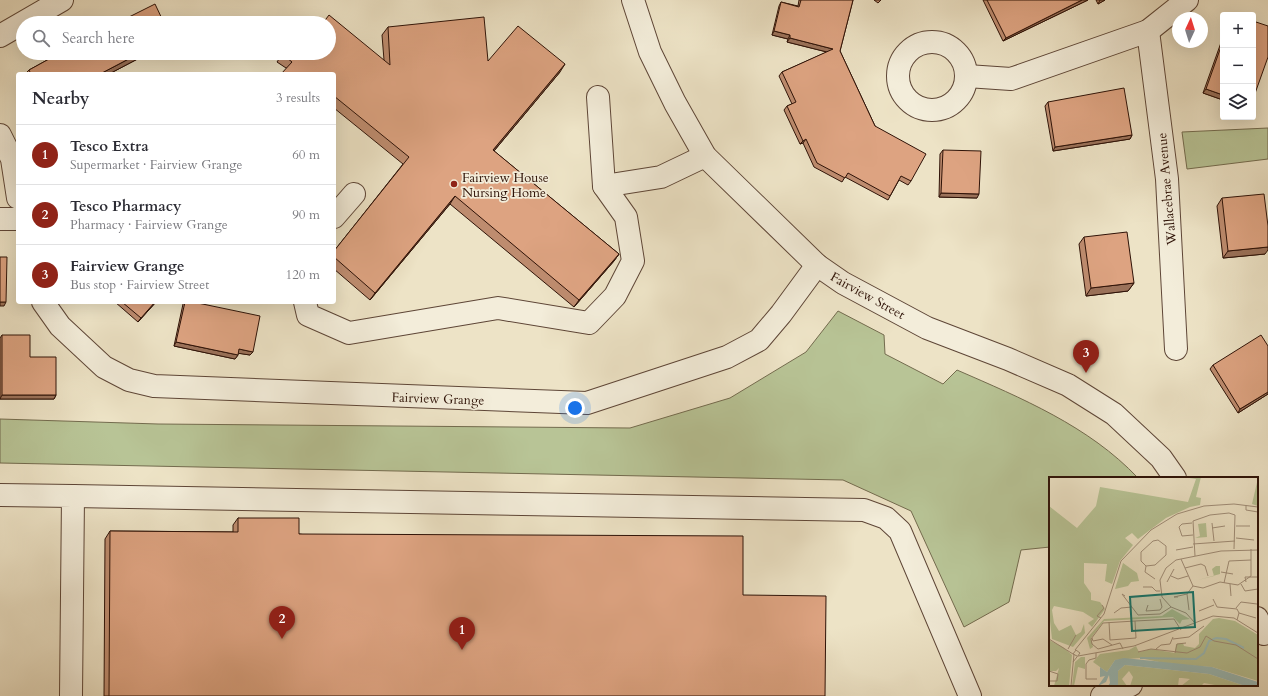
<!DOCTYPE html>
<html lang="en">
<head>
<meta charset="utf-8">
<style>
	:root { --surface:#fff; --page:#f7f7f7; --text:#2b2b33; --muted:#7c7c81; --line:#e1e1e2; --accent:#8f2418 }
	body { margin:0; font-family:Cardo,serif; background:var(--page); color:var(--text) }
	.controls { position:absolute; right:12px; top:12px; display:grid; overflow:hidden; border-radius:4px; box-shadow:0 4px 16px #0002 }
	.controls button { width:36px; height:36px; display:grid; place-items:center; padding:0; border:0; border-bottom:1px solid var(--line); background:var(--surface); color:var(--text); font:20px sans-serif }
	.compass { position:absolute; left:1172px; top:12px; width:36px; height:36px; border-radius:50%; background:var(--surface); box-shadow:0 4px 16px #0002; rotate:4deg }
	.you { position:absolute; left:575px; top:408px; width:14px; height:14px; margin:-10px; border:3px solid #fff; border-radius:50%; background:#1a73e8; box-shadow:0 0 0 6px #1a73e833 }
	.badge { display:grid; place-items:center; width:26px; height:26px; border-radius:50%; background:var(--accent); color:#fff; font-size:13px; font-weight:700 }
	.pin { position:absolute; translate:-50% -33px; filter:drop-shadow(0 1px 2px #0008) }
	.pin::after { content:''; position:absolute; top:21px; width:14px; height:12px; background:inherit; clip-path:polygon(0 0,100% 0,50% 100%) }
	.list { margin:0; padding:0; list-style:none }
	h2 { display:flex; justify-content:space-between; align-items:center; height:52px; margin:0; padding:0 16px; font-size:17px }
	h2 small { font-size:13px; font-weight:400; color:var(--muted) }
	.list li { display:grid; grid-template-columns:26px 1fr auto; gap:12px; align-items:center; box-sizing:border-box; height:60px; padding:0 16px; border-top:1px solid var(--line) }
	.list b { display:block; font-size:15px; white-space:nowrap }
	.list p { margin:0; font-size:13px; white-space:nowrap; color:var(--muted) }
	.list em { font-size:13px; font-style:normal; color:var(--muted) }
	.icon { flex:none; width:22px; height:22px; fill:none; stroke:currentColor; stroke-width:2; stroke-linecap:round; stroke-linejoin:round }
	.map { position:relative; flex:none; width:1268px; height:696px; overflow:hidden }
	.search { position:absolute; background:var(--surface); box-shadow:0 4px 16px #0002; left:16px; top:16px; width:320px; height:44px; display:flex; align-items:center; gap:10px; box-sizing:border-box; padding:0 14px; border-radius:22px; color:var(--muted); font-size:15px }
	.panel { position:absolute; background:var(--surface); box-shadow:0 4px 16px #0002; left:16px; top:72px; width:320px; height:232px; border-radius:4px }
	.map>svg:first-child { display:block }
	.green { fill:#b8c496; stroke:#736b4e }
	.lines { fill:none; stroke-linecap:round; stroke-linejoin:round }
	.minor-casing { stroke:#5e4637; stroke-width:24 }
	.minor { stroke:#f3edda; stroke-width:22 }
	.wall { fill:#be8c6f; stroke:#2e1207 }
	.shaded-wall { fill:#9b725a; stroke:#2e1207 }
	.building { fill:#dda381; stroke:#2e1207 }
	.poi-dot { fill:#8f2418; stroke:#f3edda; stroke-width:1.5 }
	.labels { text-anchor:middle; stroke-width:3.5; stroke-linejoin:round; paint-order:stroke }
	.poi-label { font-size:13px; fill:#2e1207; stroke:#f3edda; text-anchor:start }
	.street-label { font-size:13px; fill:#2e1207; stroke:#f3edda }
	.inset-river { fill:none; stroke:#9abdbb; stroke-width:2 }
	.inset-road { fill:none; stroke:#a18f7a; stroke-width:1 }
	.view { fill:#0f766e; fill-opacity:0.15; stroke:#0f766e; stroke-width:2 }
	.inset-edge { fill:none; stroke:#2e1207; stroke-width:2 }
</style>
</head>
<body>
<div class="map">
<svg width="1268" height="696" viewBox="0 0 1268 696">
	<rect width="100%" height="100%" fill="#ede3c6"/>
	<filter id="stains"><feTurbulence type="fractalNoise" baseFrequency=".005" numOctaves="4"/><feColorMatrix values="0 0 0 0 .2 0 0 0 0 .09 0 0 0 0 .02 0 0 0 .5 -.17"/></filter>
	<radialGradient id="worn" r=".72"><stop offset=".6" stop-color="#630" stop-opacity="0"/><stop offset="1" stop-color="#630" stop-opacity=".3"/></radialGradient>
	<!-- green -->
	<g class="green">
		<polygon points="1268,128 1268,159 1187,169 1182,132"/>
		<path d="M838,311L884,335L885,354L943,384L957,370C1021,398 1089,426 1138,478H1050V547L1021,550L1009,602L964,627L911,511L843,480L0,463V419L158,424L630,428L730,398L806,352Z"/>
	</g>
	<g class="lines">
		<!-- minor casing -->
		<g class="minor-casing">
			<g id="minor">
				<polyline points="633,0 650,52 675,103 705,156 817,265 843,283 927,328 1008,359 1068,385 1114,414 1161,458 1175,478"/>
				<polyline points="1148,31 1167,179 1176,349"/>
				<polyline points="0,36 62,0"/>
				<circle cx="932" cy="76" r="34"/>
				<polyline points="967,76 1011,79 1148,31 1187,0"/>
				<polyline points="0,135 12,159 18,198"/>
				<polyline points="604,186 661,177 705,156"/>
				<polyline points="334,217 354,194"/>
				<polyline points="0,219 18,219"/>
				<polyline points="43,302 60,326 104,367 129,380 154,386 587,403 727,357 759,340 781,314 817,265"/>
				<polyline points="305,302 308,315 349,333 498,308 589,323 615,296 633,261 626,217 604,186 598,97"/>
				<polyline points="0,495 73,496 71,696"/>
				<polyline points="73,496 864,510 886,518 900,531 970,696"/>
				<polyline points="1257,618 1264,634"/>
				<polyline points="1102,696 1131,685"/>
			</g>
		</g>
		<!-- minor -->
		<use href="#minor" class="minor"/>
	</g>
	<!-- wall -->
	<g class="wall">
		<polygon points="799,0 853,0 840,51 875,126 911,181 908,185 899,180 888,200 845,177 842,182 814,167 803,143 800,144 784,110 787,106 792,104 779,76 782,72 827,52 787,42 788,39 772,35 779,6 781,2 798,6"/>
		<polygon points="874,0 881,0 878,3"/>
		<polygon points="983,0 1088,0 1003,41"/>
		<polygon points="1096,0 1105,0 1098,4"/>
		<polygon points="388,27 488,61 560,72 494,151 619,254 614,261 574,307 450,204 370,300 334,269 334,251 403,164 334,108 334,74 286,68 277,62 283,53 384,60 382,35"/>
		<polygon points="1223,37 1223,100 1203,93"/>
		<polygon points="60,53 149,53 109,74 25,74 29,70"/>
		<polygon points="1048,102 1132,135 1130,139 1053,151 1045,106"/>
		<polygon points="943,150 977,198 939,197 940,154"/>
		<polygon points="1222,198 1265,254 1223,258 1217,206"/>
		<polygon points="1084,237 1134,283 1128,291 1086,296 1079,244"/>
		<polygon points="115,302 156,302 138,322"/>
		<polygon points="184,302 193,302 250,355 238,353 238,355 235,359 174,346 183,304"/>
		<polygon points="2,335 30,357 56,395 54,399 0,399 0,338"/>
		<polygon points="1213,365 1268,394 1238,413 1210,369"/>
		<polygon points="238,518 299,534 743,595 825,696 104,696 105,539 110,531 233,532 233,525"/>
	</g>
	<!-- shaded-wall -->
	<g class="shaded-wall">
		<polygon points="1082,0 1088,0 1003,41 1006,38"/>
		<polygon points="1100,0 1105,0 1098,4"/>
		<polygon points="774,31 790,35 788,39 772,35"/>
		<polygon points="790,38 833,49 831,53 787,42"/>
		<polygon points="140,53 149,53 109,74 100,74"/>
		<polygon points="565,64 560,72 488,158 493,150"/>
		<polygon points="1206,89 1223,95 1223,100 1203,93"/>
		<polygon points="1132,135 1130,139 1053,151 1055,147"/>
		<polygon points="806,139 803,143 800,144 803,141"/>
		<polygon points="941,193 979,194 977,198 939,197"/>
		<polygon points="455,196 450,204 370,300 375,293"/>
		<polygon points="1268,247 1268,250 1265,254 1223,258 1228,251"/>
		<polygon points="619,254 614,261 574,307 579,300"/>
		<polygon points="1134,283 1128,291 1086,296 1091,288"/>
		<polygon points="0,302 6,302 4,306 0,306"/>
		<polygon points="155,302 156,302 138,322 141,318"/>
		<polygon points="176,342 238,355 235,359 174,346"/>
		<polygon points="239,349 253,352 250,355 236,353"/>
		<polygon points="1268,392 1268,394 1238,413 1240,409"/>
		<polygon points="2,395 56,395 54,399 0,399"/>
	</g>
	<!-- building -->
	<g class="building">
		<polygon points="801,0 853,0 840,51 875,126 926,154 911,181 901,176 890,196 848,173 845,178 817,163 806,139 803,141 787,106 796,102 782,72 833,49 790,38 790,35 774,31 781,2 799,7"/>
		<polygon points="987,0 1082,0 1006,38"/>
		<polygon points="155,4 164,23 117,23"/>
		<polygon points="329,15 390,65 388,27 484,17 488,61 518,26 565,64 493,150 619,254 579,300 455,196 375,293 334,257 334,251 409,157 334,96 334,74 281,74 292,62 282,54 283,53 329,53 329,23 323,23"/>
		<polygon points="1253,21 1268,26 1268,57 1253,99"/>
		<polygon points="1223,41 1223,95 1206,89"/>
		<polygon points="60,53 140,53 100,74 31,74 29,70"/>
		<polygon points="1124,88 1132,135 1055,147 1048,102"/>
		<polygon points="943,150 981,151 979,194 941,193"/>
		<polygon points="1264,194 1268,226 1268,247 1228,251 1222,198"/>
		<polygon points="1127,232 1134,283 1091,288 1084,237"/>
		<polygon points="0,257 7,257 6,302 0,302"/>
		<polygon points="122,302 155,302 141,318"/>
		<polygon points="185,302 193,302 260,316 253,352 239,349 238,355 176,342"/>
		<polygon points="2,335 30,335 30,357 56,357 56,395 2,395"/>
		<polygon points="1261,335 1268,346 1268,392 1240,409 1213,365"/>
		<polygon points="238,518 299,518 299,534 743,536 743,595 826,596 825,696 109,696 110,531 238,532"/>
	</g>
	<!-- markers -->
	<circle class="poi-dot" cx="454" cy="184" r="4"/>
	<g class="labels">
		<!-- poi labels -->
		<g class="poi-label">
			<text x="462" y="182">Fairview House<tspan x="462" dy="15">Nursing Home</tspan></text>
		</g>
		<!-- street labels -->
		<g class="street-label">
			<text transform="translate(1166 189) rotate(-95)" y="5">Wallacebrae Avenue</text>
			<text transform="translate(868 295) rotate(29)" y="5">Fairview Street</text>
			<text transform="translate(438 398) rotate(2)" y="5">Fairview Grange</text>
		</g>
	</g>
	<!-- overview -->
	<g transform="translate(1049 477)">
		<rect width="209" height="209" fill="#ede3c6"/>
		<path d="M134,0H152L147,20L152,21L151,28L141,30L117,41L89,62L83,56L76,61L84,68L71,84L63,107L56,104L58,87L35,86V106L42,116V123L51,125L56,132L43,150L39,146L45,142L34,135L5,129L3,133L5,146L10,154L22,148L27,158L32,155L35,147L36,156L24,170L3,162L0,135V29L28,51L47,29L51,10L139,25L147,2ZM209,1V29L203,27ZM157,46L158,60L146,61L151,59L149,47ZM74,86L88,96L90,104L82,105L79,109L66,112ZM167,89H171V97L149,103L165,99L163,92ZM123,132L141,142L133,143L131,147L124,140L55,144L42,161L44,170L41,172L38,161L55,142L113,139ZM170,141L186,144L209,158V204L163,190L120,187L91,181L66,183L58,195L44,185L51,177L80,173L87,169L90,175L102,172L126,176L127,167L134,166L135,169L146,171L150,167V157L164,142ZM0,163L14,170L23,178L20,209H5L10,191L7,194H0ZM32,180H36V192L29,190L25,209H23L26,185ZM76,188L160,197L196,209H171L155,206L152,209H132L141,202L133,201H130L129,209H81L84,200L80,194L73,202L78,209H69V194Z" fill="#b8c496"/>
		<path d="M75,181L163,190L209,205V209H196L160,197L76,188L69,194V209H59L61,206L60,198L57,205L49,209L56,199L51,200V190L58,195L66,183Z" fill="#9abdbb"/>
		<path class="inset-river" d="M91,181L147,182L155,176L160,164L167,161L177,162L195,171"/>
		<path class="inset-road" d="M197,28V33L209,35M143,46L133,47L130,50L133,59L144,58M163,46L165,64M187,49H201M163,51L176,49M187,61L205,63M109,63L117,69V78L106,88L97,89L92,84V75L104,64ZM144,67L186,64M127,73L144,70M146,79L144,44L161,38L180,36L186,38L185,72M132,82L144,109L154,111L171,105L189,108L202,99V72M97,89L96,95L106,102M136,91L152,87L156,89L159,99M172,95L184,97M122,99L129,102L139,99M118,105L125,92M197,105L196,100H209M175,106L180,84L202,83M181,107L182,119M192,107L196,114L209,112M94,110H103L107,114H111M138,117L140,133M76,119L73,117L89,138L111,137L122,130M129,120H125L138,117L144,109M164,122L168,130L188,132L190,136L188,143M99,128L97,134L111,133L113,130L111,122M187,131L192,125L208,127M150,134L165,128M65,136L72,131L83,130M190,136L207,141M52,141L48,139L55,131L53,128M86,144L125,142L132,153M60,145L61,163L87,161L86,144L54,146L42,162L43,167L49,172L71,166L74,172M146,146L137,136L122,130L113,120L111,103L117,91L127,83L172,74L209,73M43,161L44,164L54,162L63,168M0,162L24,177M124,162L140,160L155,149M19,172L27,158M107,172L112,168L121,167L124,160M26,173L55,137L72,84L102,53L128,37L155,29L185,27L209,30M89,175L102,172L138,176L151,170L157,159L165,164L187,168L209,182M47,176V181L40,183L37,187V202H48M126,176L128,167L137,166M29,179L85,169L164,139L185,141L209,156M24,185L31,176L27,173L24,177L28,179M0,194L9,197L8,204H0M22,209L25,177"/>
		<path class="view" d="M144,115L146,150L83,154L81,120Z"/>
		<rect width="209" height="209" class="inset-edge"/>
	</g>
	<rect width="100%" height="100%" filter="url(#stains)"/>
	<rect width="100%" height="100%" fill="url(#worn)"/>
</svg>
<div class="controls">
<button>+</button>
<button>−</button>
<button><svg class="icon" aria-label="layers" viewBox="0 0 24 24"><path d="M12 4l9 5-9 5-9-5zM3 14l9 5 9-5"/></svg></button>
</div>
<svg class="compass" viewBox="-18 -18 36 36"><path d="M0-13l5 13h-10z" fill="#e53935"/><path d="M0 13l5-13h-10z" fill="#7c7c81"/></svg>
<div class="you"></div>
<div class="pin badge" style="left:462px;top:650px">1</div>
<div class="pin badge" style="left:282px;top:639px">2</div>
<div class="pin badge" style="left:1086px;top:373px">3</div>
<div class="search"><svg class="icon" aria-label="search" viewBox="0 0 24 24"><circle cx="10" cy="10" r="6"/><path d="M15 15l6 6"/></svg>Search here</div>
<section class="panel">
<h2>Nearby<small>3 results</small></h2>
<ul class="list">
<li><span class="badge">1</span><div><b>Tesco Extra</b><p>Supermarket · Fairview Grange</p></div><em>60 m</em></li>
<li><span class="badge">2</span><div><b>Tesco Pharmacy</b><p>Pharmacy · Fairview Grange</p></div><em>90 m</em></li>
<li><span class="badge">3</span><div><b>Fairview Grange</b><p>Bus stop · Fairview Street</p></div><em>120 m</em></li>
</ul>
</section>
</div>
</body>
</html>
